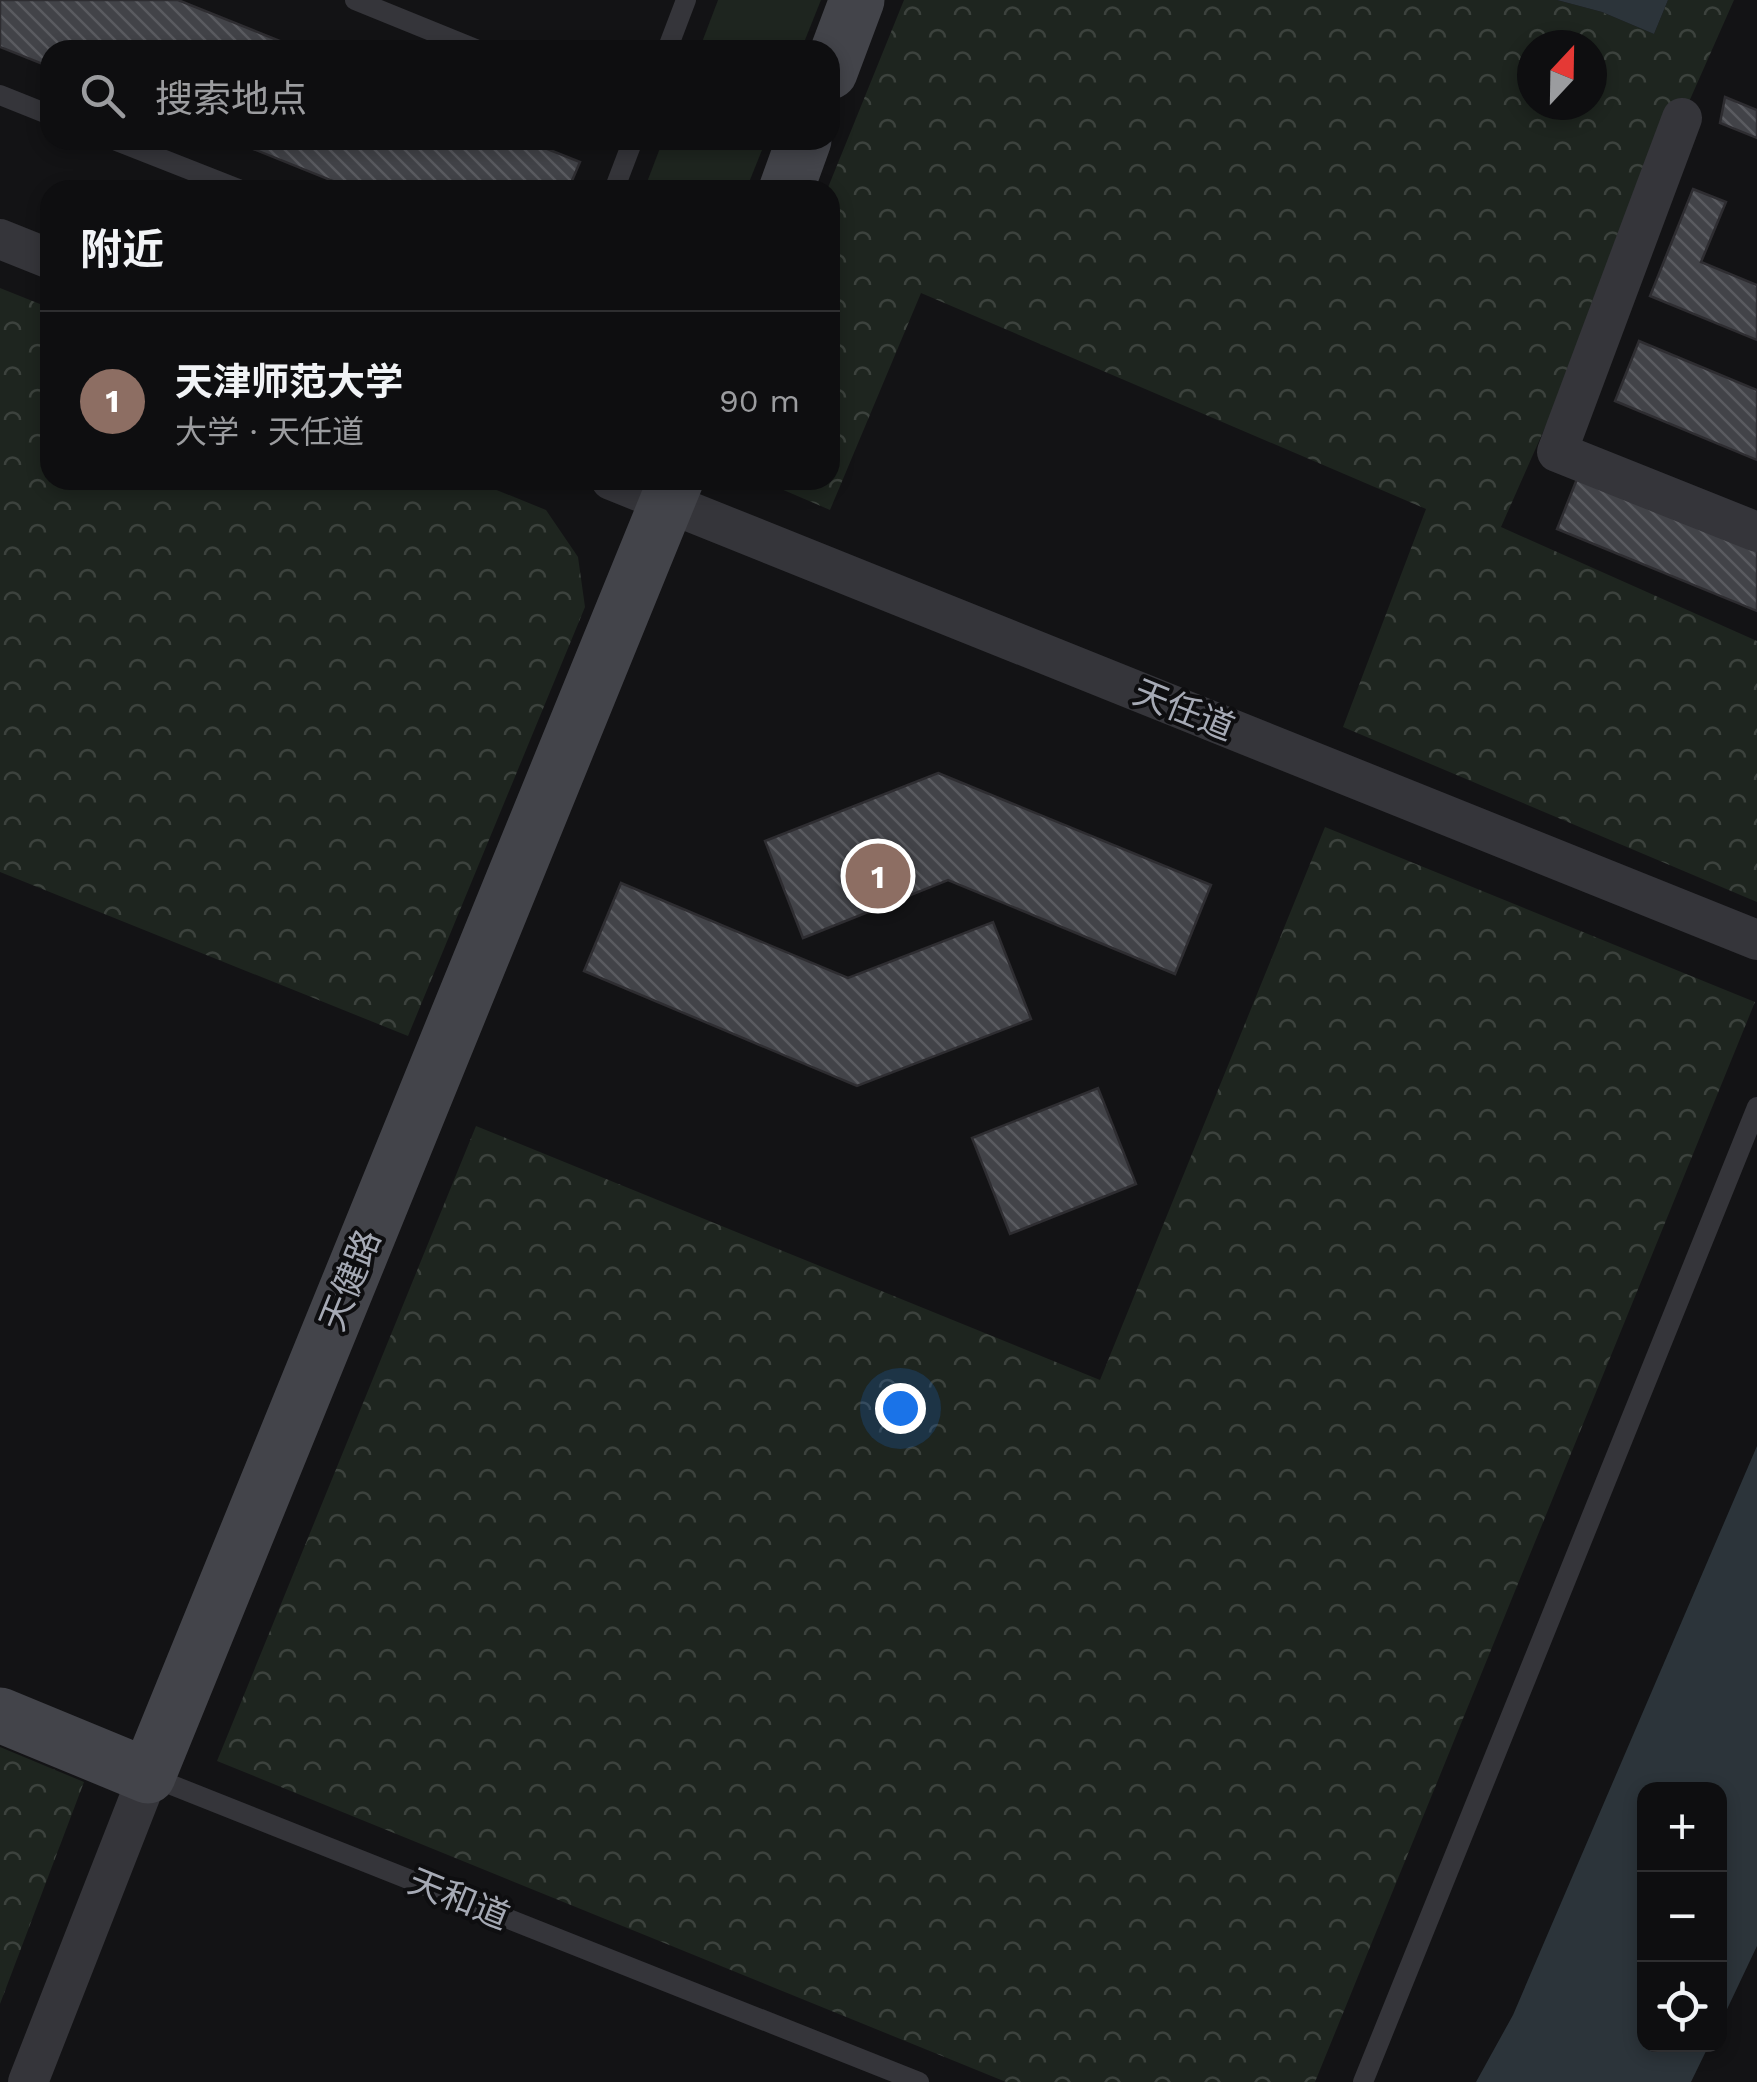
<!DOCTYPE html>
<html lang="zh">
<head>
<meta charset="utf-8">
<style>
	:root { --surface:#0e0e10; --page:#171719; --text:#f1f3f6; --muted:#9b9c9f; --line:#2e2e30; --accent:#7c3aed }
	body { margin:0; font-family:"Work Sans","Noto Sans SC",sans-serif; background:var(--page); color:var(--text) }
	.controls { position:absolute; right:30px; bottom:30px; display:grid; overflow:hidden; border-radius:20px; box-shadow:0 5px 15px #0003 }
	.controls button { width:90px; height:90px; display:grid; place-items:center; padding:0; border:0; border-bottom:2px solid var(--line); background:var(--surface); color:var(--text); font:50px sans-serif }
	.compass { position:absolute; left:1517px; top:30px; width:90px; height:90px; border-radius:50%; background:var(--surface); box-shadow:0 5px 15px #0003; rotate:22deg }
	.you { position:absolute; left:900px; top:1408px; width:35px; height:35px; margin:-25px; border:8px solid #fff; border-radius:50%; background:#1a73e8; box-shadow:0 0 0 15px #1a73e833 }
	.badge { display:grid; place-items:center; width:65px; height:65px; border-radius:50%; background:var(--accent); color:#fff; font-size:32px; font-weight:700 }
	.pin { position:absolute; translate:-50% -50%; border:5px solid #fff; box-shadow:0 2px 10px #0006 }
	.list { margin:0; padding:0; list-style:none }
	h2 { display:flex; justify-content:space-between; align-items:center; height:130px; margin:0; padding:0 40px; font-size:42px }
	h2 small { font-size:32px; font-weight:400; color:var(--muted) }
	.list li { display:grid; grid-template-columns:65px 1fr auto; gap:30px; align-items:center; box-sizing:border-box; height:180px; padding:0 40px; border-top:2px solid var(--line) }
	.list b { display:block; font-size:38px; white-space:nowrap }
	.list p { margin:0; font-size:32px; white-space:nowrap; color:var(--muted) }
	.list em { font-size:32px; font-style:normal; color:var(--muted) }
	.icon { flex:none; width:55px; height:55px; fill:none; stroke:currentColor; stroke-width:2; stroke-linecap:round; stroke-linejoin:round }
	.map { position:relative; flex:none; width:1757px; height:2082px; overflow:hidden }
	.search { position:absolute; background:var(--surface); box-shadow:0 5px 15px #0003; left:40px; top:40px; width:800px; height:110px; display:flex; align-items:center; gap:25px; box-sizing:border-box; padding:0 35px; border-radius:30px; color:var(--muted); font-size:38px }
	.panel { position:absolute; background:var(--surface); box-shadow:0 5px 15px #0003; left:40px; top:180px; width:800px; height:310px; border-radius:30px }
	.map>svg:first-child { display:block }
	.green { fill:#1e251f }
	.forest { fill:url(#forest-crowns); fill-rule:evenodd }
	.water { fill:#2c343a }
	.building { fill:url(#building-back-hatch); stroke:#2e2d31; stroke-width:2.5 }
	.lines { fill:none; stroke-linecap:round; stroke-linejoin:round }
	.lane { stroke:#35353a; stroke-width:20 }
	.street { stroke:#35353a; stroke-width:40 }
	.secondary { stroke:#43444a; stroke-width:55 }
	.labels { text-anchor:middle; stroke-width:8; stroke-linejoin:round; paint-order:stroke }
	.street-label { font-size:35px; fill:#a6aab5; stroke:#0e0e10 }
</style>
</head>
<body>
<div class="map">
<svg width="1757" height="2082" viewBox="0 0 1757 2082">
	<defs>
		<pattern id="forest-crowns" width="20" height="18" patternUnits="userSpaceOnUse" patternTransform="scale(2.5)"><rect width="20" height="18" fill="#1e251f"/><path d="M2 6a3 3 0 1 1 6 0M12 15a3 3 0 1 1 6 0" fill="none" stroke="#3c423d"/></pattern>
		<pattern id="building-back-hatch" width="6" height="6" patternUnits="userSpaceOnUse" patternTransform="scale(2.5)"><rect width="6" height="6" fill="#424348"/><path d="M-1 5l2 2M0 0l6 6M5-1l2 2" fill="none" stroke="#5a5b60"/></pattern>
	</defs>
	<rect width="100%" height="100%" fill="#131315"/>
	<!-- green -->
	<g class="green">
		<polygon points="718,0 821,0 801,50 699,50"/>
		<polygon points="663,140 766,140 746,190 644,190"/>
	</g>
	<!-- forest -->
	<g class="forest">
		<path d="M904,0H1557L1602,12L1654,34L1668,0H1734L1501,527L1757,641V902L1343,727L1426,509L921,293L830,510L760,480H830V190H827ZM1532,45H1592V105H1532Z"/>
		<polygon points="0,288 50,308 50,480 472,480 546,510 578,557 585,607 408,1036 0,872"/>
		<polygon points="1325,827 1755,1002 1315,2082 1006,2082 217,1761 476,1126 1100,1380"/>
		<polygon points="0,1747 84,1782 0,2004"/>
	</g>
	<!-- water -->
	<g class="water">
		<polygon points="1557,0 1668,0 1654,34 1602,12"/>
		<polygon points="1757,1446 1757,1946 1720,2024 1720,1790 1644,1790 1644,2044 1709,2045 1691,2082 1476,2082 1513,2015"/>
	</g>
	<!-- building -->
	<g class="building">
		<polygon points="0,0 178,0 302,50 50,50 50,67 0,47"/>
		<polygon points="1725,97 1757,110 1757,138 1720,123"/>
		<polygon points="231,140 525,140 580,162 568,190 355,190"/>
		<polygon points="1693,189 1726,202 1701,262 1757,285 1757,340 1650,296"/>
		<polygon points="1639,341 1757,390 1757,460 1615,401"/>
		<polygon points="1579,474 1757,547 1757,611 1557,529"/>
		<polygon points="938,773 1211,885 1175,974 948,880 803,938 765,841"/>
		<polygon points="621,883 848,978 993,922 1031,1019 857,1086 584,971"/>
		<polygon points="1098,1088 1136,1184 1010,1234 972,1138"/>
	</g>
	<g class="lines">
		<!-- lane -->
		<g class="lane">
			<polyline points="355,0 478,50"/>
			<polyline points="667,50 686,0"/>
			<polyline points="0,95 50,115"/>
			<polyline points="114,140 241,190"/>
			<polyline points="614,190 633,140"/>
			<polyline points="149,1776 919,2082"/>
			<polyline points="1363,2082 1757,1107"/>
		</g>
		<!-- street -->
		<g class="street">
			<polyline points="1682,118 1557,452 1757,532"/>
			<polyline points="0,239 50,259"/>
			<polyline points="611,480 1757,940"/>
			<polyline points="28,2082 148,1776"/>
		</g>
		<!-- secondary -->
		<g class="secondary">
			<polyline points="830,72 857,0"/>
			<polyline points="786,190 804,140"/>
			<polyline points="0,1715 148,1776 676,480"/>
		</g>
	</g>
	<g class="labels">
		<!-- street labels -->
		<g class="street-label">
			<text transform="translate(1184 710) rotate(22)" y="12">天任道</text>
			<text transform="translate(350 1280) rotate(-68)" y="12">天健路</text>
			<text transform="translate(459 1899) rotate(22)" y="12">天和道</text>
		</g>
	</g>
</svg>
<div class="controls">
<button>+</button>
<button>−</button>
<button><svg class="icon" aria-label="locate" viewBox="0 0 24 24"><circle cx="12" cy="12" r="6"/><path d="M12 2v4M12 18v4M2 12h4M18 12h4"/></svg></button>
</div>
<svg class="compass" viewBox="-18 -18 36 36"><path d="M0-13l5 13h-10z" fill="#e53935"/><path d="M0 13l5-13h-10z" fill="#9b9c9f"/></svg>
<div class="you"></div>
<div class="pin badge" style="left:878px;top:876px;background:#8d6e63">1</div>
<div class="search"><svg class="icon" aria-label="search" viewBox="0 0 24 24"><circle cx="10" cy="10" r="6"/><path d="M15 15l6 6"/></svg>搜索地点</div>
<section class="panel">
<h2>附近<small></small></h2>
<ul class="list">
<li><span class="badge" style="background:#8d6e63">1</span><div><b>天津师范大学</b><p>大学 · 天任道</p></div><em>90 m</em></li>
</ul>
</section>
</div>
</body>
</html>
